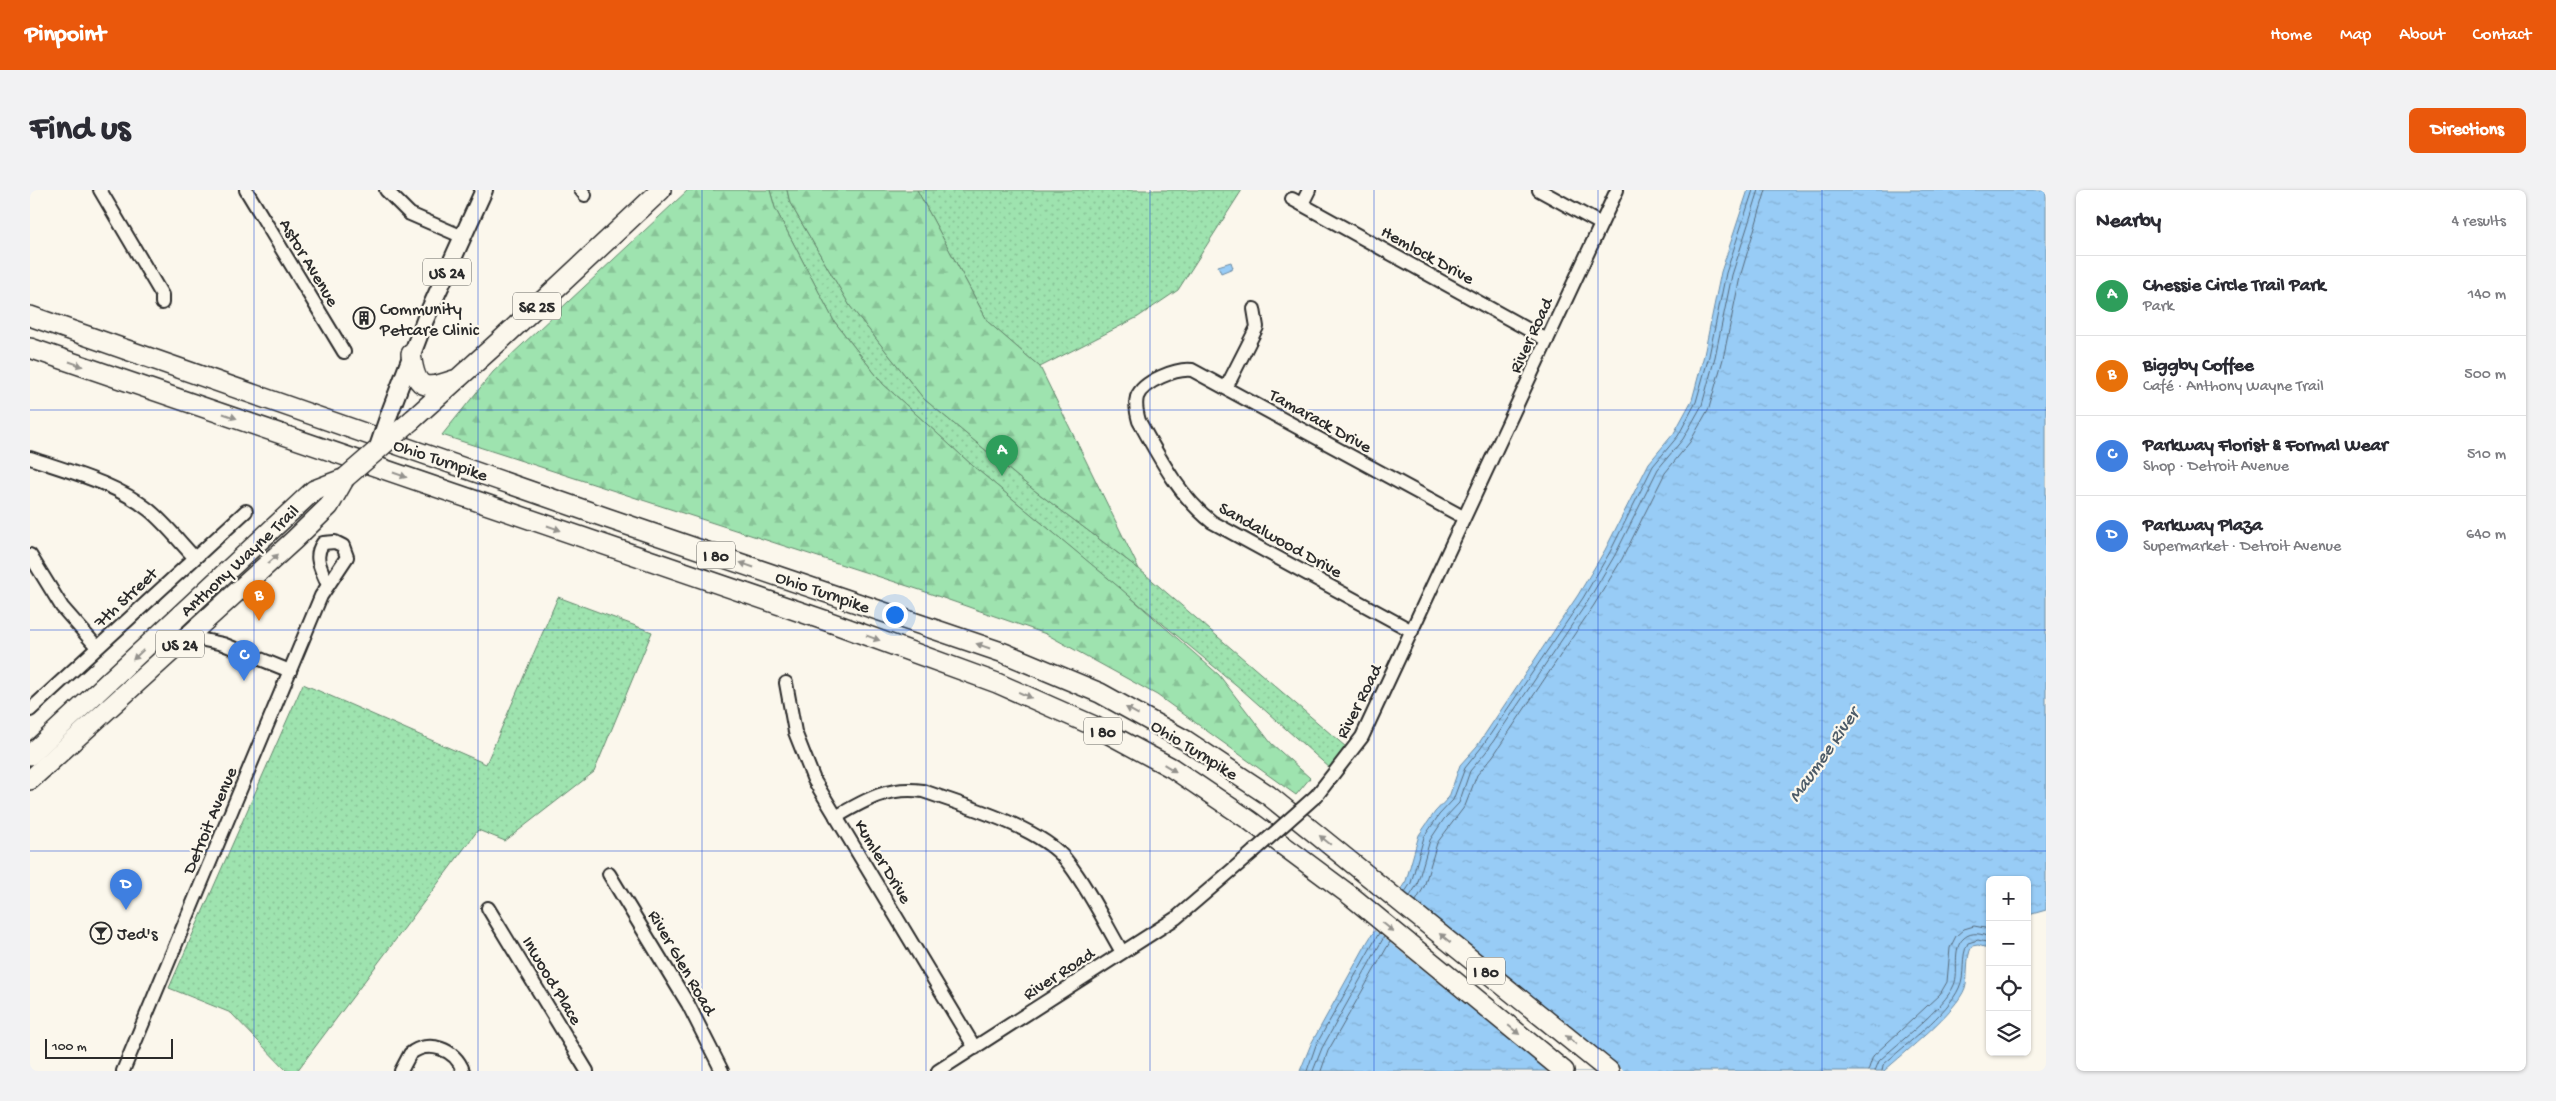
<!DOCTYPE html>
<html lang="en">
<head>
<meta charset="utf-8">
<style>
	:root { --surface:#fff; --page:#f2f2f3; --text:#2b2b33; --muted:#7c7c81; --line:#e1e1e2; --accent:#ea580c }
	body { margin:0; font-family:"Gochi Hand",sans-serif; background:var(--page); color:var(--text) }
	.controls { position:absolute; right:15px; bottom:15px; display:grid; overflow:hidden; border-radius:8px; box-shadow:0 1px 4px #0004 }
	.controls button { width:45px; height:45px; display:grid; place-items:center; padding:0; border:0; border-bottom:1px solid var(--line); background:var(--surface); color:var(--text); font:25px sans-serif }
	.scale { position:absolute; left:15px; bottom:12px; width:128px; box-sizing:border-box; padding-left:5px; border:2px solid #2b2b2b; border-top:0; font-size:14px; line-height:18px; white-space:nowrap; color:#2b2b2b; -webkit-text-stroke:4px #fbf7ec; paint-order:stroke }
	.you { position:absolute; left:864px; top:424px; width:18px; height:18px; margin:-12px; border:4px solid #fff; border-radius:50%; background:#1a73e8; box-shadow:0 0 0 8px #1a73e833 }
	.badge { display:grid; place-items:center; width:32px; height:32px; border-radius:50%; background:var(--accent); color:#fff; font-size:16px; font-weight:700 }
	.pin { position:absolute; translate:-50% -41px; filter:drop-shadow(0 1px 2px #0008) }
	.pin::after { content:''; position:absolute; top:26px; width:18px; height:15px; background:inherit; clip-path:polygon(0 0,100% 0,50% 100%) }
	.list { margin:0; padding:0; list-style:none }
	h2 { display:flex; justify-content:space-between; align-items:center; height:65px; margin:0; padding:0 20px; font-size:21px }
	h2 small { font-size:16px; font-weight:400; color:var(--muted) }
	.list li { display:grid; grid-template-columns:32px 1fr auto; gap:15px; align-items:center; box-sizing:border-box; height:80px; padding:0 20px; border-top:1px solid var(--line) }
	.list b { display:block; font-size:19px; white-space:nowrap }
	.list p { margin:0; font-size:16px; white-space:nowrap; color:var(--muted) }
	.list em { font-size:16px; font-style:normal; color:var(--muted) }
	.icon { flex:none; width:28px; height:28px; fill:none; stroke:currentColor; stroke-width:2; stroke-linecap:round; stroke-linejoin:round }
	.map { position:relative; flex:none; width:2016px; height:881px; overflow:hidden; border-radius:8px }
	header { display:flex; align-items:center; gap:30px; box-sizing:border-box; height:70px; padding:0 25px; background:var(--accent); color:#fff }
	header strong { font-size:24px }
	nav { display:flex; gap:28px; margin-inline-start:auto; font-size:18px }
	.intro { display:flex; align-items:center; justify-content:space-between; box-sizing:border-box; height:120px; padding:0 30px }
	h1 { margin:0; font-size:35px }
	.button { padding:12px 22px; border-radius:8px; background:var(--accent); color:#fff; font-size:18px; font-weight:700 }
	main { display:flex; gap:30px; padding:0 30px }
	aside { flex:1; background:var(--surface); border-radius:8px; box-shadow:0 1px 4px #0004 }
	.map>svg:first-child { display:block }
	.green { fill:url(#green-dots); stroke:#64876d }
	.forest { fill:url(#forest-firs); stroke:#64876d }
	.water { fill:url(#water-ripples); stroke:#6c8ca5 }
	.pier { fill:#fbf7ec }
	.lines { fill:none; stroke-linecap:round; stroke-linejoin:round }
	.shore { stroke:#576b7c; stroke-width:1 }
	.minor-casing { stroke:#2b2b2b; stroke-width:16 }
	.major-casing { stroke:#2b2b2b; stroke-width:20 }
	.highway-casing { stroke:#2b2b2b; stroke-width:22 }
	.minor { stroke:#fbf7ec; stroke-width:12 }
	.major { stroke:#fbf7ec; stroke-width:16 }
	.highway { stroke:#fbf7ec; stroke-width:19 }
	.minor-bridge-casing { stroke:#2b2b2b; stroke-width:16; stroke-linecap:butt }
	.major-bridge-casing { stroke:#2b2b2b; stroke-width:20; stroke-linecap:butt }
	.highway-bridge-casing { stroke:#2b2b2b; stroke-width:22; stroke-linecap:butt }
	.minor-bridge { stroke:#fbf7ec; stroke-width:12 }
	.major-bridge { stroke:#fbf7ec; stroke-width:16 }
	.highway-bridge { stroke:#fbf7ec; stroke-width:19 }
	.oneway { fill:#93918c }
	.grid { fill:none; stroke:#1d4ed8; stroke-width:1; stroke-opacity:0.55 }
	.labels { text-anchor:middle; stroke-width:4.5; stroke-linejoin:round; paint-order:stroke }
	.shield { fill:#fbf7ec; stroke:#696865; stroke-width:1 }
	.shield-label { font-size:16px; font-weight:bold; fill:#2b2b2b }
	.street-label { font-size:18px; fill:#2b2b2b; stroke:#fbf7ec }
	.poi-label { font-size:18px; fill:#2b2b2b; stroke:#fbf7ec; text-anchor:start }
	.water-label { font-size:19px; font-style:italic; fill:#4c5b68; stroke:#fbf7ec }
</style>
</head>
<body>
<header>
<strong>Pinpoint</strong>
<nav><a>Home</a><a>Map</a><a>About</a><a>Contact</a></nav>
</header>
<div class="intro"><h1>Find us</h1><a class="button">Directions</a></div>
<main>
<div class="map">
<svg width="2016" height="881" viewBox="0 0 2016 881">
	<defs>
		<pattern id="green-dots" width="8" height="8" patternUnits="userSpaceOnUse" patternTransform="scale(1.25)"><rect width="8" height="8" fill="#9ee3af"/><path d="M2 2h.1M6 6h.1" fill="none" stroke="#88c397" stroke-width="1.8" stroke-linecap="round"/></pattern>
		<pattern id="forest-firs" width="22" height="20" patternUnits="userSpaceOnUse" patternTransform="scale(1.25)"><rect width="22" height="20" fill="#9ee3af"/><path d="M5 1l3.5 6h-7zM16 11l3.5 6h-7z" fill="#88c397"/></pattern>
		<pattern id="water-ripples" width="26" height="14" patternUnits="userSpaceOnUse" patternTransform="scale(1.25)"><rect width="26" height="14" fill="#98ccf6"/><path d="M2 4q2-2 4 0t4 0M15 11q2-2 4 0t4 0" fill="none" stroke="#83afd3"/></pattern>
	</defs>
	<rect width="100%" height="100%" fill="#fbf7ec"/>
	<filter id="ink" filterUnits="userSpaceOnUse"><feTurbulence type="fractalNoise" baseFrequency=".02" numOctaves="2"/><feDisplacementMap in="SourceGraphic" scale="10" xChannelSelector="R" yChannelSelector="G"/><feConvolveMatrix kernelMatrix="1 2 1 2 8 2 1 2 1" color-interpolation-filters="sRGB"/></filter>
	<g filter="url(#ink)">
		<!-- green -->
		<g class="green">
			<polygon points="740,0 757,0 760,13 820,116 894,209 1000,297 1109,379 1316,557 1301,579 1211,499 943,276 853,194 804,131 745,18"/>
			<polygon points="887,0 1212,0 1148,100 1108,127 1010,177 958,132"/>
			<polygon points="528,407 622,442 564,582 475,651 448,640 267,881 257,881 201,823 139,798 273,494 456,574"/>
		</g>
		<!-- forest -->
		<g class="forest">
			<polygon points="658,0 740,0 745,18 804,131 853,194 943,276 1090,398 1189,485 1241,553 1280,588 1266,605 1127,505 1016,444 890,400 412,245 463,182"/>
			<polygon points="757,0 887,0 958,132 1010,177 1109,379 1000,297 894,209 820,116 760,13"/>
		</g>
		<!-- water -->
		<g class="water">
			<path d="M1718,0H2016V720L2002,724L1997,729V690H1960V759L1948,755L1942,756C1935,769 1939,785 1935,798C1927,821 1874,863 1854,881H1270L1281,854L1338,751L1376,691L1389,645L1405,622L1419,607L1430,575L1447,556L1548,405L1575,360L1619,273L1644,243L1662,210L1674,165L1691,82Z"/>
			<polygon points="1201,72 1203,78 1191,83 1188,76"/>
		</g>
		<!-- pier -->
		<polygon class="pier" points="1369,698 1594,881 1518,881 1343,739"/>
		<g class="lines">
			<!-- shore -->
			<g class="shore">
				<polyline points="1375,702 1381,693 1394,647 1409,625 1423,610 1435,578 1451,558 1553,408 1580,362 1623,276 1648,246 1666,212 1679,166 1696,83 1723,0"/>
				<polyline points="1380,706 1387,695 1400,650 1414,629 1429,613 1440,581 1456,562 1558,411 1585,365 1628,279 1653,249 1672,215 1685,167 1702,85 1729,0"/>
				<polyline points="1386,711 1394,697 1407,653 1435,616 1447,585 1463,566 1564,415 1592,369 1635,283 1660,252 1679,218 1693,169 1710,87 1736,0"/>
				<polyline points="1277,881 1286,855 1349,743"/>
				<polyline points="1283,881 1292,858 1354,747"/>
				<polyline points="1291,881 1298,861 1360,752"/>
				<polyline points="1838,881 1843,866 1910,804 1917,792 1920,758 1926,746 1934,739 1944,736 1960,739"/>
				<path d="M1845,881L1849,871C1868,853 1915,817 1924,795C1930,781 1921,759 1934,748C1942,741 1951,744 1960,747"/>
				<path d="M1852,881L1853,875C1874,856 1918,823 1929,798C1936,784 1930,767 1938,753L1948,750L1960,753"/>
			</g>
			<!-- minor casing -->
			<g class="minor-casing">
				<g id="minor">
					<polyline points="70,0 132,105 132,113"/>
					<polyline points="216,0 314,162"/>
					<polyline points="356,0 380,24 433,47"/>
					<polyline points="551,0 555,5"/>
					<polyline points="1509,0 1571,34"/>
					<polyline points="1262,9 1517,150"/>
					<polyline points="1272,14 1279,0"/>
					<polyline points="1196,198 1227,137 1224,119"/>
					<path d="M0,268C41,282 85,293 119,320C135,333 149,351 164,367"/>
					<polyline points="0,365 32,417 67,457"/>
					<path d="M1382,441L1182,332C1149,306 1129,267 1109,231C1107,224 1105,215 1107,207C1113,191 1147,178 1162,180L1433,327"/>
					<polyline points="174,450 193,454 260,481"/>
					<polyline points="756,493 765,542 784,590 945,858"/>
					<polyline points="0,520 216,321"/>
					<polyline points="1287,605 1332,547 1587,0"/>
					<path d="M806,627C835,610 858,596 893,601C932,615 1010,637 1036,670C1057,696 1075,733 1092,762"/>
					<polyline points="579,684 658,814 692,881"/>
					<polyline points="458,718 557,881"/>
					<path d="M93,881L291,406L317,367L313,356L305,352L293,353C283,367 291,378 297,393"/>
					<path d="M371,881L380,864C398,849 426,859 433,881"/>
					<polyline points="908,881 1146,728 1223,662"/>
				</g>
			</g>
			<!-- major casing -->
			<g class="major-casing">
				<polyline id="major" points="360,222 395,130 454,0"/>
			</g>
			<!-- highway casing -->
			<g class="highway-casing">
				<g id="highway">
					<polyline points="0,126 577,328 974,463 1070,503 1155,550 1238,605 1579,881"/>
					<polyline points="0,158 797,431 967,493 1062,535 1142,578 1219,630 1321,706 1534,881"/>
					<path d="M381,164C386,198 392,201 424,190"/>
					<polyline points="382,230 473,148 631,0"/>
					<polyline points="0,565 284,300 315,288"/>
					<polyline points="0,590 264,350 299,316 315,288"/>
				</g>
			</g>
			<!-- minor -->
			<use href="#minor" class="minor"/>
			<!-- major -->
			<use href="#major" class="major"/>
			<!-- highway -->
			<use href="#highway" class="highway"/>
			<!-- minor-bridge casing -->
			<g class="minor-bridge-casing">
				<polyline id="minor-bridge" points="1223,662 1287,605"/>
			</g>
			<!-- major-bridge casing -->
			<g class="major-bridge-casing">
				<polyline id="major-bridge" points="348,257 360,222"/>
			</g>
			<!-- highway-bridge casing -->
			<g class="highway-bridge-casing">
				<polyline id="highway-bridge" points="315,288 382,230"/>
			</g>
			<!-- minor-bridge -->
			<use href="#minor-bridge" class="minor-bridge"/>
			<!-- major-bridge -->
			<use href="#major-bridge" class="major-bridge"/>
			<!-- highway-bridge -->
			<use href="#highway-bridge" class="highway-bridge"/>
		</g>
		<!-- one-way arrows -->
		<defs><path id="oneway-solid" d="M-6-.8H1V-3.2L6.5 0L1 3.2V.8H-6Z" transform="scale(1.25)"/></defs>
		<g class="oneway">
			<use href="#oneway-solid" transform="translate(46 174) rotate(19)"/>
			<use href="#oneway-solid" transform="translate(200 226) rotate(19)"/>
			<use href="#oneway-solid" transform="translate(370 285) rotate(19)"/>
			<use href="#oneway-solid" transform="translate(524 338) rotate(19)"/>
			<use href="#oneway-solid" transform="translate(243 369) rotate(-42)"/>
			<use href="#oneway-solid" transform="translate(717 375) rotate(-161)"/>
			<use href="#oneway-solid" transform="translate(843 448) rotate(20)"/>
			<use href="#oneway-solid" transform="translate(953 456) rotate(-161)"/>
			<use href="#oneway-solid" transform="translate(108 465) rotate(137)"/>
			<use href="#oneway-solid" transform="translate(995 505) rotate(24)"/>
			<use href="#oneway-solid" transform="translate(1102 521) rotate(-151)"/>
			<use href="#oneway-solid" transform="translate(1140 578) rotate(31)"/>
			<use href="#oneway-solid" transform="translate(1295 650) rotate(-141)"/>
			<use href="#oneway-solid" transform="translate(1358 737) rotate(39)"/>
			<use href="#oneway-solid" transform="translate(1415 748) rotate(-141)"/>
			<use href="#oneway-solid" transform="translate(1484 840) rotate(39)"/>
			<use href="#oneway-solid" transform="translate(1541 850) rotate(-141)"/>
		</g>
	</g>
	<!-- grid -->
	<path class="grid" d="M224,0V881M448,0V881M672,0V881M896,0V881M1120,0V881M1344,0V881M1568,0V881M1792,0V881M0,220H2016M0,440H2016M0,661H2016"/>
	<!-- icons -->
	<defs>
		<g id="building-ring" transform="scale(1.125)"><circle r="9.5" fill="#fbf7ec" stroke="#2b2b2b" stroke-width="1.5"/><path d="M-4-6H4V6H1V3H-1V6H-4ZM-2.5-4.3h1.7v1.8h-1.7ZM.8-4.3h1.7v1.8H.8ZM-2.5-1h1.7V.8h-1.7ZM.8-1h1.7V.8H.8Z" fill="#2b2b2b"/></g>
		<g id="bar-ring" transform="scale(1.125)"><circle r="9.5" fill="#fbf7ec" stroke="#2b2b2b" stroke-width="1.5"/><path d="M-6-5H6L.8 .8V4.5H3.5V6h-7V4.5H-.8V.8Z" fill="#2b2b2b"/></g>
	</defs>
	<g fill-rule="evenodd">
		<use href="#building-ring" x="334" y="128"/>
		<use href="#bar-ring" x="71" y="743"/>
	</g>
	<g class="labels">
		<!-- shield labels -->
		<g class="shield">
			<rect x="393" y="68.5" width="48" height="27" rx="4"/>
			<rect x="483" y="102.5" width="48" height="27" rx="4"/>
			<rect x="667" y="351.5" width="38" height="27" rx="4"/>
			<rect x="126" y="440.5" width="48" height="27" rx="4"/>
			<rect x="1054" y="527.5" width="38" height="27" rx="4"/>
			<rect x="1437" y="767.5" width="38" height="27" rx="4"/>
		</g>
		<g class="shield-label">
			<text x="417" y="88">US 24</text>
			<text x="507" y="122">SR 25</text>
			<text x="686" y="371">I 80</text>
			<text x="150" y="460">US 24</text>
			<text x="1073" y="547">I 80</text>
			<text x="1456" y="787">I 80</text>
		</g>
		<!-- street labels -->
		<g class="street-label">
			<text transform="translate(1398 64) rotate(29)" y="6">Hemlock Drive</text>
			<text transform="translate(280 72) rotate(59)" y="6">Astor Avenue</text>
			<text transform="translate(1500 145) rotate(-65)" y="6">River Road</text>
			<text transform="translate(1291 230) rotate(29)" y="6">Tamarack Drive</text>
			<text transform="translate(411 269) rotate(19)" y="6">Ohio Turnpike</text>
			<text transform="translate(1251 349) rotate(29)" y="6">Sandalwood Drive</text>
			<text transform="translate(209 370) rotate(-43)" y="6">Anthony Wayne Trail</text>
			<text transform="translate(793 401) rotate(19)" y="6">Ohio Turnpike</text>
			<text transform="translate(95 407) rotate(-43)" y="6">7th Street</text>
			<text transform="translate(1328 511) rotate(-63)" y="6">River Road</text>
			<text transform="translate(1165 559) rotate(32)" y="6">Ohio Turnpike</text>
			<text transform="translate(179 630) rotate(-67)" y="6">Detroit Avenue</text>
			<text transform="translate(854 671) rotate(59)" y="6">Kumler Drive</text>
			<text transform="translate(653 772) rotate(60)" y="6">River Glen Road</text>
			<text transform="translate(1028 783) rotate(-33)" y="6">River Road</text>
			<text transform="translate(523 790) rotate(59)" y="6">Inwood Place</text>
		</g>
		<!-- poi labels -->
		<g class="poi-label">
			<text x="350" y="124">Community<tspan x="350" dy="21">Petcare Clinic</tspan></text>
			<text x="87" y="749">Jed's</text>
		</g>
		<!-- water labels -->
		<g class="water-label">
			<text transform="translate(1792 564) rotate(-55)" y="7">Maumee River</text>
		</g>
	</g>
</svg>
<div class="controls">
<button>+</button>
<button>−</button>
<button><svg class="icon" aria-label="locate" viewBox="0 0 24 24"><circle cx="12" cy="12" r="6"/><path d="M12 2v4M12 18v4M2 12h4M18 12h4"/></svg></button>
<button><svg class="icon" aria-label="layers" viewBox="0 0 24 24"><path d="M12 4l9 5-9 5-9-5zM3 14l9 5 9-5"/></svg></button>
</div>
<div class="scale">100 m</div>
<div class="you"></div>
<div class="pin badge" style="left:972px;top:286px;background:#2e9e5b">A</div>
<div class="pin badge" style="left:229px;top:431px;background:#e8710a">B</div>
<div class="pin badge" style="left:214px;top:491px;background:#3f7fe0">C</div>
<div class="pin badge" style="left:96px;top:720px;background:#3f7fe0">D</div>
</div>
<aside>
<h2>Nearby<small>4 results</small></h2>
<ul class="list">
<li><span class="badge" style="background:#2e9e5b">A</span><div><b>Chessie Circle Trail Park</b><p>Park</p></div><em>140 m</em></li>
<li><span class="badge" style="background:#e8710a">B</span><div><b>Biggby Coffee</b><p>Café · Anthony Wayne Trail</p></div><em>500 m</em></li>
<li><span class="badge" style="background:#3f7fe0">C</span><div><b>Parkway Florist &amp; Formal Wear</b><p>Shop · Detroit Avenue</p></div><em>510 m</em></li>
<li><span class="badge" style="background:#3f7fe0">D</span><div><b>Parkway Plaza</b><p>Supermarket · Detroit Avenue</p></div><em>640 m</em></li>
</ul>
</aside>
</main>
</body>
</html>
